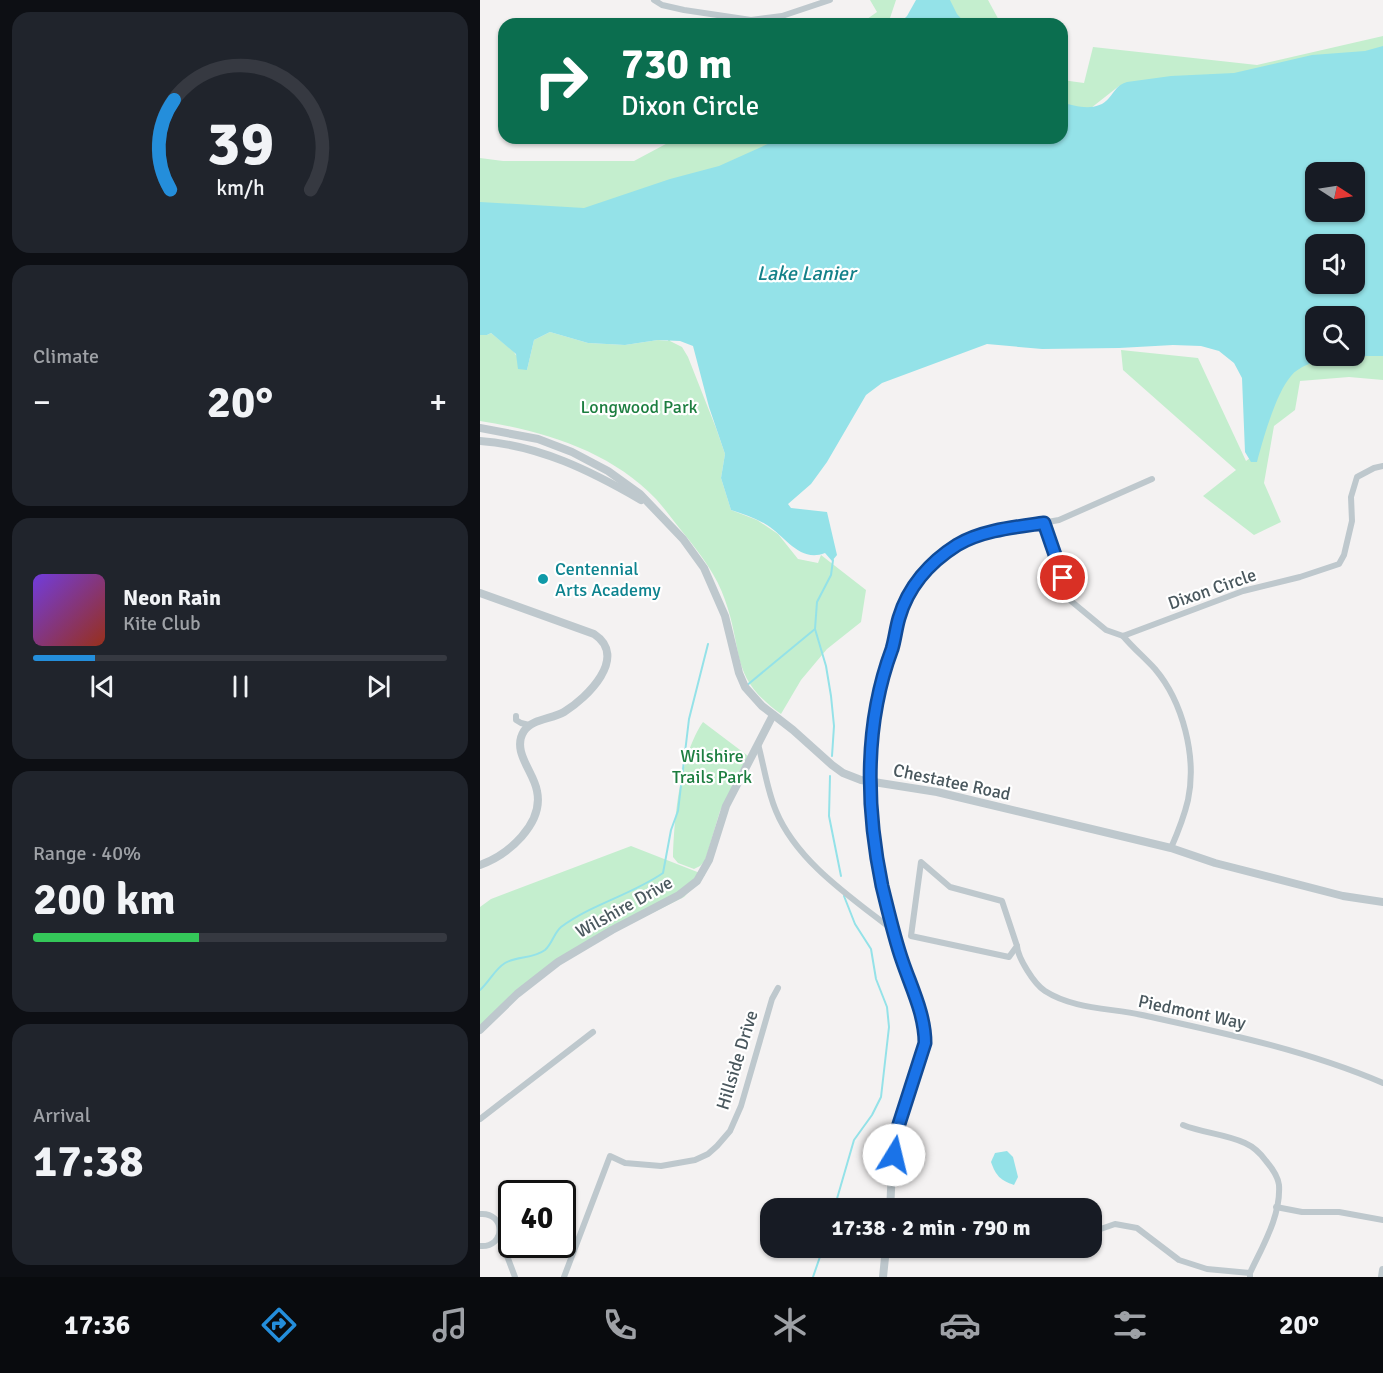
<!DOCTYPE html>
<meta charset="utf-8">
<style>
body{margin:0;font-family:Signika,sans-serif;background:#20242c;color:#f1f3f6;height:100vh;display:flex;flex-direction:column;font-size:22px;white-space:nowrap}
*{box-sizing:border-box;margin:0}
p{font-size:20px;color:#9ea1a6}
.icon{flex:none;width:33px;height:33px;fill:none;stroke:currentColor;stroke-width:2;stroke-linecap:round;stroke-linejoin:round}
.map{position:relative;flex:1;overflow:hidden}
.side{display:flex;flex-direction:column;gap:12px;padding:12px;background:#0d0f14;width:480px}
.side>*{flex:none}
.banner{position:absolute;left:18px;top:18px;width:570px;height:126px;border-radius:18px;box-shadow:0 2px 4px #0004;background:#0b6e4f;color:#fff;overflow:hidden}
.needle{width:39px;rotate:102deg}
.controls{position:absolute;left:825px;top:162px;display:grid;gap:12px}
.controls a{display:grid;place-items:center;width:60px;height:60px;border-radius:12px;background:#171b24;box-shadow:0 2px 4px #0004;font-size:30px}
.speed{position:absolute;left:18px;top:1180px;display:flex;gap:12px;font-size:30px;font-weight:700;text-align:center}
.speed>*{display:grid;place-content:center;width:78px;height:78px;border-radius:50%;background:#171b24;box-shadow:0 2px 4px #0004;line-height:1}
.speed .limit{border:3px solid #111;border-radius:9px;background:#fff;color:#111}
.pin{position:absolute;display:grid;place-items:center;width:51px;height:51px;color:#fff;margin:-26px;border:3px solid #fff;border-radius:50%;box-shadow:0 2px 6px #0007}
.me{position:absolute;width:66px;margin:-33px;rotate:9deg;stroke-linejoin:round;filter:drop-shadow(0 0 4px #0008)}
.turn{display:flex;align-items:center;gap:21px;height:126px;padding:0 24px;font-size:27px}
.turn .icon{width:78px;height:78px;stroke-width:2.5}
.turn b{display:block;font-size:42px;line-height:51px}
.big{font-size:45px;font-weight:800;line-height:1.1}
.side .card{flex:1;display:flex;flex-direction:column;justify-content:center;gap:9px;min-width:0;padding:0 21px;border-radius:18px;background:#20242c}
.side .dial{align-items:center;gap:0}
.dial svg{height:156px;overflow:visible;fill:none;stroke:#363941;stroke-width:7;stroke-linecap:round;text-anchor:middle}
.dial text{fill:#f1f3f6;stroke:none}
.song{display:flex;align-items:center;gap:18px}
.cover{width:72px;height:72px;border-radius:9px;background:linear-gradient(135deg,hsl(260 70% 55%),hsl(10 70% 35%))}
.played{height:6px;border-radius:3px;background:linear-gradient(90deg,#248edb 15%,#363941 15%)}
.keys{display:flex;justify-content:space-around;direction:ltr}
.heat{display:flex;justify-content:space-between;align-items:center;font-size:33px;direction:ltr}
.charge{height:9px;border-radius:4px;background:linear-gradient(90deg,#34c759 40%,#363941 0)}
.trip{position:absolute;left:280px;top:1198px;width:342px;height:60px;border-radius:18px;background:#171b24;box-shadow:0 2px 4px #0004;font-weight:800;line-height:60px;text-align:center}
.dock{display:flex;height:96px;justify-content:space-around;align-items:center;background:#090b0e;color:#9ea1a6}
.dock .icon{width:42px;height:42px}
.dock .current{color:#248edb}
.dock b{font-size:27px;color:#f1f3f6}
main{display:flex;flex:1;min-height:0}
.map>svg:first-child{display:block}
</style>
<main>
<section class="side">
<div class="card dial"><svg viewBox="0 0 100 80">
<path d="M14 69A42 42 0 1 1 86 69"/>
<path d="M14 69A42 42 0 0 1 16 23" stroke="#248edb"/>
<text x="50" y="56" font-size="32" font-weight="700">39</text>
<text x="50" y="72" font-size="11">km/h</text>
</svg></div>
<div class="card"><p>Climate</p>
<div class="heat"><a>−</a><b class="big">20°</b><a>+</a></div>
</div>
<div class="card">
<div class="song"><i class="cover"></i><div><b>Neon Rain</b><p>Kite Club</p></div></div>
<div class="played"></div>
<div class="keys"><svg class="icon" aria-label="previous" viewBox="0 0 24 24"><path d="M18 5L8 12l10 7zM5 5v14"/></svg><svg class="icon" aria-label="pause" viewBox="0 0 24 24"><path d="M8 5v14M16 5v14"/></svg><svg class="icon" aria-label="next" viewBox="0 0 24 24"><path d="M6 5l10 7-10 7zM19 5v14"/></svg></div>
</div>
<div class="card"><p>Range · 40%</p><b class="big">200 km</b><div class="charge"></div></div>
<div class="card"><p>Arrival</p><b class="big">17:38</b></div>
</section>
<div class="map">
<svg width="903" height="1277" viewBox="0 0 903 1277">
<rect width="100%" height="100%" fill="#f4f2f2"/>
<g fill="#c4eece">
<path d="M390,0H416L408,24H380L397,12Z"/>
<path d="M463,0H508L521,24H473Z"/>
<path d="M903,36V62L639,86L611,108H582V80L604,83L613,47L777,65Z"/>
<path d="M197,138H309L154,204L69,216L0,210V158L23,161H154Z"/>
<path d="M191,321H193L190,341L202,347L208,357L236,428L245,454L241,478L251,510L277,520L298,534L318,559L338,563L341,555L386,590L381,622L347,649L321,680L301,714C249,677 264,653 245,600C237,576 221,555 205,535C195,523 186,510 176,499C130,451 64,431 0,421V335H7L11,333L33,351L47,370L54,340L70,332L108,343L145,345L178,340L188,341Z"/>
<path d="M641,350L718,358L766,461L778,452L801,380L822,365L867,357L903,355V380L869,377L820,381L815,410L794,426L784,483L801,522L774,535L723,496L756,470L643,370Z"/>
<path d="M223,722L268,756L240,811L225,861L220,866L214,869L198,863L193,857C194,818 200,755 223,722Z"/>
<path d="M151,846L225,875L204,897L104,947L27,1003L0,1028V907L11,899Z"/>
</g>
<g fill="#94e2e8" fill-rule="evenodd">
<path d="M436,0H470L477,14L486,24H419L427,16Z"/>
<path d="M903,46V356C878,356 828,355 811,376C796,393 783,439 777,462H771L765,452L762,378L754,363L739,351L721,346L693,345L639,348L562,349L507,344L402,383L386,395L347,462L331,484L308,504L311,508L347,512L357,555L352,561L345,553C320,563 306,537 287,525C276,518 263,514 251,510L241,478L245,454L229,407L213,346L200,341L178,340L145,345L108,343L70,332L54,340L47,370L38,369L36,354L11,333L7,335H0V202L104,208L190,179L239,166L301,138H582V102C596,107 618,112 629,98C635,91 637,85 647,82L691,76L754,73L832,55L885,51ZM836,172H874V212H836ZM836,244H874V284H836ZM836,316H874V356H836Z"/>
<path d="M527,1151L533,1157L538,1177L534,1185C520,1180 516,1176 511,1162L515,1153Z"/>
</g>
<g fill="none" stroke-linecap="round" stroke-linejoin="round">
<g stroke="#94e2e8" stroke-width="2">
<path d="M266,686L335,629"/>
<path d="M352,756L354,726L351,696L346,666L335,629L337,602L351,575L353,560"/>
<path d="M350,776L349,816L361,876"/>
<path d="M0,990C9,982 15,969 25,963C37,956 53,959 65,950C72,944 74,933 81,927C112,904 151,895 183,873L191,830L198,811L209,719L228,644"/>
<path d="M354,1209L374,1140L392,1115L401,1097L409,1027L407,1007L396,979L391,949L375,924L364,896"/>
<path d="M333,1277L343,1248"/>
</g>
<g stroke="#bec8cd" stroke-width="6">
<path d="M174,0L182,5L204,10L271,20L302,16L350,0"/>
<path d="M564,523L591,601L626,630L643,636L763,591L820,577L859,564L864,555L872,521L871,497L877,477L894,468L903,466"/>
<path d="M643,636C653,648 665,658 675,669C703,702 717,757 708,800C704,817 698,832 691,848"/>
<path d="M36,716V720L41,723L49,725"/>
<path d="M278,744C284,766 287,790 296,811C317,862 372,898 414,931"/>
<path d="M390,781V743L404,672L425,602L440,576L465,554L486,541L517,531L579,520L672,479"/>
<path d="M441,862L470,887L522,901L537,946L529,957L431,936Z"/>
<path d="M537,946C538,958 554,984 565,991C593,1009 630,1008 662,1015C744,1033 826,1050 903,1083"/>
<path d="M0,1119L113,1032"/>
<path d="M703,1125C723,1133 745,1134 765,1143C774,1147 781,1154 786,1161C792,1168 798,1177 799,1185C801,1216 782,1247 770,1273V1277"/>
<path d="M796,1207L822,1212H859L903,1220"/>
<path d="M0,1214C26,1212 26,1248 0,1246"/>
<path d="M612,1232L635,1224L657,1228L699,1260L727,1269L770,1273"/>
<path d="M18,1237L21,1240L35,1277"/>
<path d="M84,1277L130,1156L145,1163L181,1166L215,1160L228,1154L237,1146L250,1131L261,1106L292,999L298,988"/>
</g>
<g stroke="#bec8cd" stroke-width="8">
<path d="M0,428L58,439L92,452L128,471L160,494L203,539L224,568L245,616L259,673L265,687L282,706L313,730L352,765L363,773L381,780L457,792L691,848L735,863L863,896L903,902"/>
<path d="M0,441C59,445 111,471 161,500"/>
<path d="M0,593L114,634C149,657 107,698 84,712C72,719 52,719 44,731C31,751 54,772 57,791C64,824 28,855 0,865"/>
<path d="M390,781C395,841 404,899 420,957C427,981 442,1006 445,1031C448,1059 427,1095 419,1123C411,1150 412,1181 410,1209"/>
<path d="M0,1030L37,994L78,962L132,930L199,895L217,881L229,860L246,806L293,715"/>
<path d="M403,1277L406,1248"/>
<path d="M902,1277L903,1270"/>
</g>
</g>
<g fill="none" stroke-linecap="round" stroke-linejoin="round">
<g stroke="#114b97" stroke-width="15">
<path id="route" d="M414,1155L419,1124L445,1043C445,1014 431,987 422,960C414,937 408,910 402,886C386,808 384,724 412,649C415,639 416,628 419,618C428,587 450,562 477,545C502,530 536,527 564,523L583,578"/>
</g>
<use href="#route" stroke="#1a73e8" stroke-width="10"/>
</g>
<circle fill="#0f9aa8" stroke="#fff" stroke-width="2" cx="63" cy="579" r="6"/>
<g text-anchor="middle" stroke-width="4.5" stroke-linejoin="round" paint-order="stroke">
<g font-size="18" fill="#1d7e40" stroke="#fff">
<text x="159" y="413">Longwood Park</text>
<text x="232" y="762">Wilshire<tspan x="232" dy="21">Trails Park</tspan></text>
</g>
<g font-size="18" fill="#0d838f" stroke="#fff" text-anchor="start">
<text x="75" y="575">Centennial<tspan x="75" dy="21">Arts Academy</tspan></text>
</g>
<g font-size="18" fill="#4a585e" stroke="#fff">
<text transform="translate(732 589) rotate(-19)" y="6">Dixon Circle</text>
<text transform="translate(472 782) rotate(12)" y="6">Chestatee Road</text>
<text transform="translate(144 907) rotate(-29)" y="6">Wilshire Drive</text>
<text transform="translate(712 1012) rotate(12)" y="6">Piedmont Way</text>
<text transform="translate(257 1060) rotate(-73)" y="6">Hillside Drive</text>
</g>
<g font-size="20" font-style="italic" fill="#148189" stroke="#fff">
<text x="326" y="280">Lake Lanier</text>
</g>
</g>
</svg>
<div class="controls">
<a><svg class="needle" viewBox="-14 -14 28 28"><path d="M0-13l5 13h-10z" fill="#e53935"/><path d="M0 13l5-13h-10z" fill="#9ea1a6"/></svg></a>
<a><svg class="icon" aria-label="sound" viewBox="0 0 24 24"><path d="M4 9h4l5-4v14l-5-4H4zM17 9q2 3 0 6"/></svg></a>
<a><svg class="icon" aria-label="search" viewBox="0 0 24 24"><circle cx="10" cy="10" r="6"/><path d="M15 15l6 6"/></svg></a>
</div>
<div class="speed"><div class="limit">40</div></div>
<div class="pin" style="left:583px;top:578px;background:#d93025"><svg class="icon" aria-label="arrive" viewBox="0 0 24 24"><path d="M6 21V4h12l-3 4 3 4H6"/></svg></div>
<svg class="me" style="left:414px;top:1155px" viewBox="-20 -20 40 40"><circle r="19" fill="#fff"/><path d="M0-13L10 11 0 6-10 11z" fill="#1a73e8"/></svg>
<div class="trip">17:38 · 2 min · 790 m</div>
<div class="banner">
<div class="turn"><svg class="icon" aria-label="right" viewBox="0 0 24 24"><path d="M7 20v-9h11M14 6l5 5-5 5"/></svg><div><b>730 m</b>Dixon Circle</div></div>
</div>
</div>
</main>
<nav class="dock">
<b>17:36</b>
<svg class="icon current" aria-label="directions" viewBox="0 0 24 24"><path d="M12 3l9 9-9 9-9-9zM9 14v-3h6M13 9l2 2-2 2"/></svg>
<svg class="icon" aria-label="music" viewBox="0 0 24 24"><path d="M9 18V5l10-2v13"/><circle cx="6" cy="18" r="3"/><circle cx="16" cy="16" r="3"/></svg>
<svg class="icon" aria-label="phone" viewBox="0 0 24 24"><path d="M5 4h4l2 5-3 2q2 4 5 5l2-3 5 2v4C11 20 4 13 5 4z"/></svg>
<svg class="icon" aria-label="climate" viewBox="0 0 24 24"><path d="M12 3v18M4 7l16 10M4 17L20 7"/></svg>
<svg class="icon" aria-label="car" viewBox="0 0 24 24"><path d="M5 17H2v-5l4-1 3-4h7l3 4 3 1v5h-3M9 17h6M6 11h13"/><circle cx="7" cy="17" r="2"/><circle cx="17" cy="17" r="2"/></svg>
<svg class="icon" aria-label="filters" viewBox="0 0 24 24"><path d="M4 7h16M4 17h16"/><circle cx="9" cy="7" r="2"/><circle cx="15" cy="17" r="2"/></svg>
<b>20°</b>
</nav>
